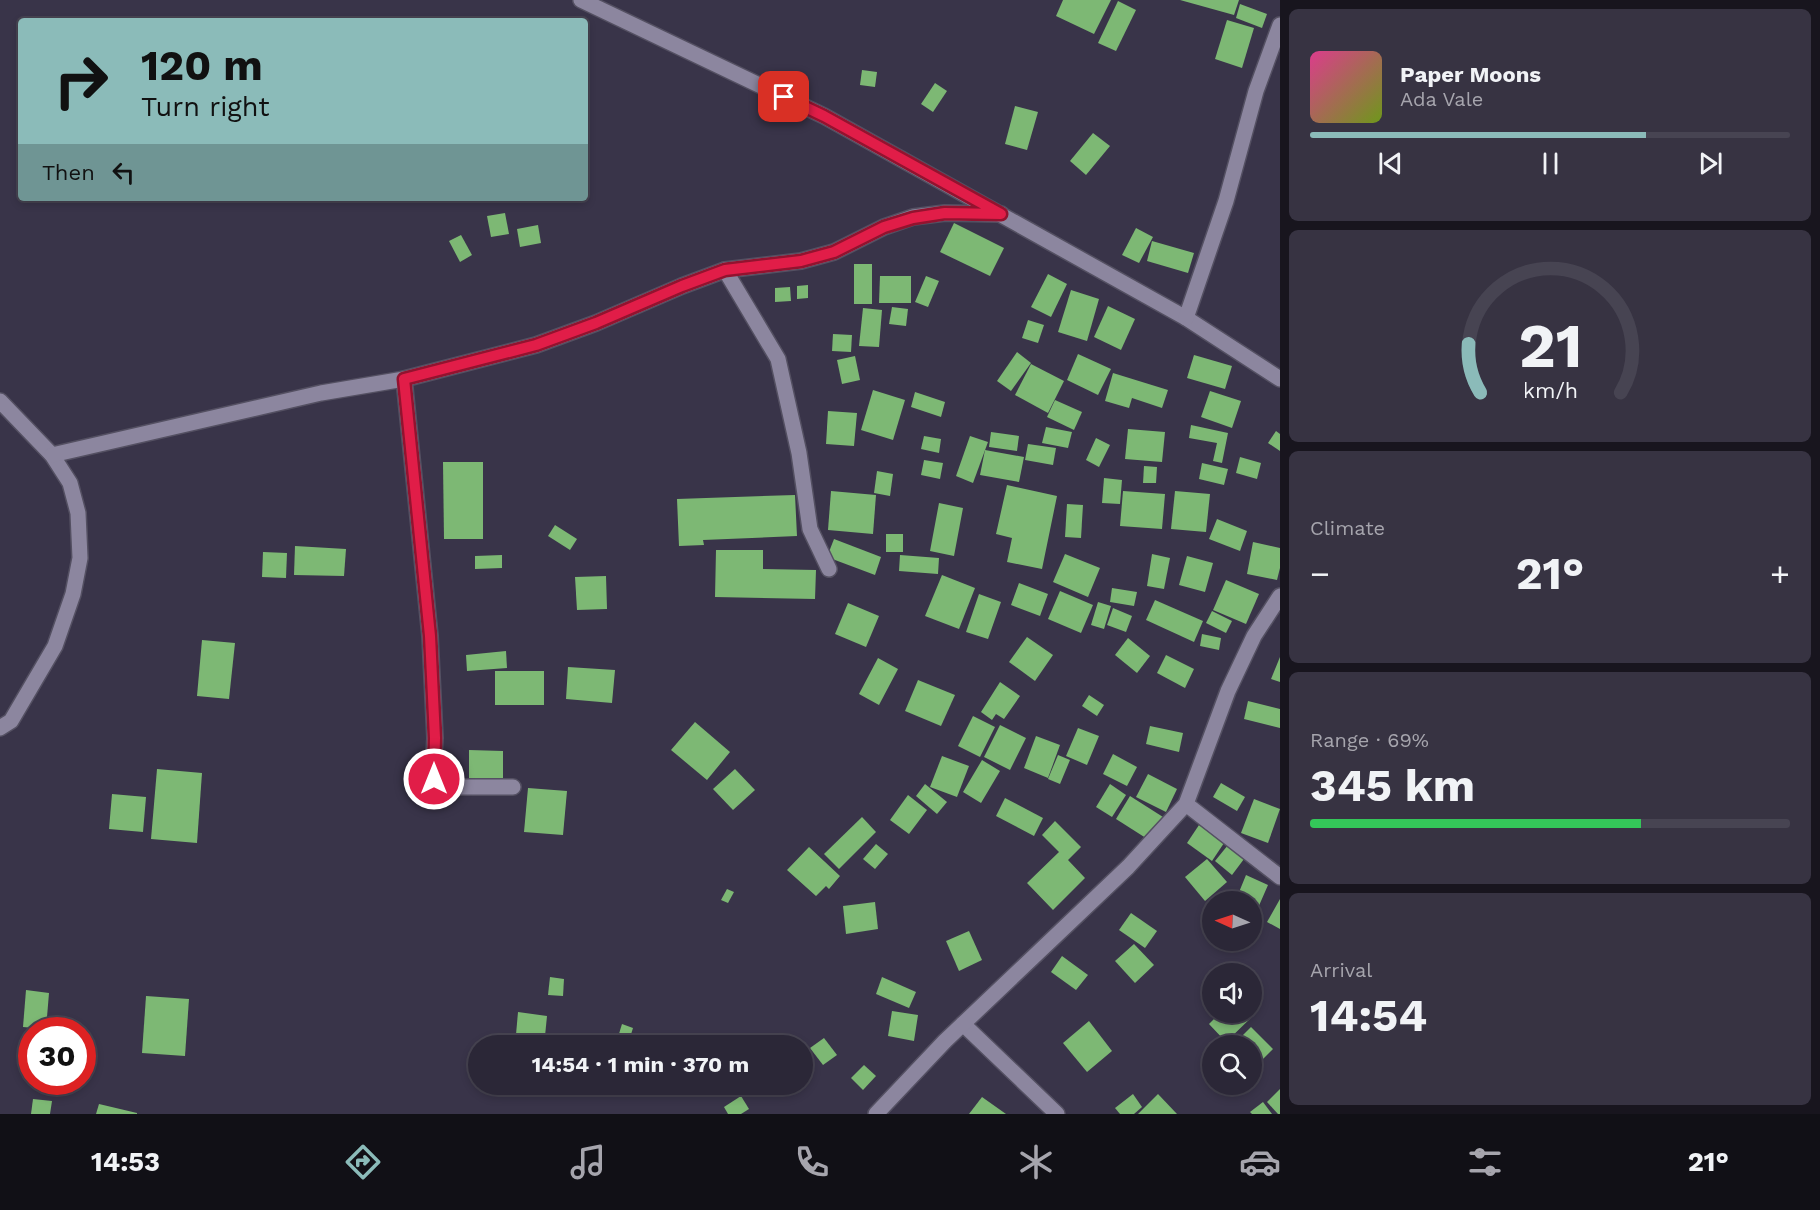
<!DOCTYPE html>
<meta charset="utf-8">
<style>
body{margin:0;font-family:"Work Sans",sans-serif;background:#373342;color:#f1f3f6;height:100vh;display:flex;flex-direction:column;font-size:22px;white-space:nowrap}
*{box-sizing:border-box;margin:0}
p{font-size:20px;color:#a6a5ad}
.icon{flex:none;width:33px;height:33px;fill:none;stroke:currentColor;stroke-width:2;stroke-linecap:round;stroke-linejoin:round}
.map{position:relative;flex:1;overflow:hidden}
.details{display:flex;flex-direction:column;gap:9px;padding:9px;background:#18151e;width:540px}
.details>*{flex:none}
.hud{position:absolute;left:18px;top:18px;width:570px;height:183px;border-radius:6px;box-shadow:0 3px 9px #0003,0 0 0 2px #474452;background:#8bbbb9;color:#111;overflow:hidden}
.needle{width:39px;rotate:273deg}
.buttons{position:absolute;left:1202px;top:891px;display:grid;gap:12px}
.buttons a{display:grid;place-items:center;width:60px;height:60px;border-radius:50%;background:#2b2737;box-shadow:0 3px 9px #0003,0 0 0 2px #474452;font-size:30px}
.speed{position:absolute;left:18px;top:1017px;display:flex;gap:12px;font-size:30px;font-weight:700;text-align:center}
.speed>*{display:grid;place-content:center;width:78px;height:78px;border-radius:50%;background:#2b2737;box-shadow:0 3px 9px #0003,0 0 0 2px #474452;line-height:1}
.speed .limit{border:9px solid #d22;background:#fff;color:#111}
.pin{position:absolute;display:grid;place-items:center;width:51px;height:51px;color:#fff;margin:-26px;border-radius:12px;box-shadow:0 3px 9px #0006}
.me{position:absolute;width:66px;margin:-33px;rotate:0deg;stroke-linejoin:round;filter:drop-shadow(0 0 4px #0008)}
.turn{display:flex;align-items:center;gap:21px;height:126px;padding:0 24px;font-size:27px}
.turn .icon{width:78px;height:78px;stroke-width:2.5}
.turn b{display:block;font-size:42px;line-height:51px}
.then{display:flex;align-items:center;height:57px;padding:0 24px;background:#0003;gap:12px;font-size:22px}
.big{font-size:45px;font-weight:700;line-height:1.1}
.details .card{flex:1;display:flex;flex-direction:column;justify-content:center;gap:9px;min-width:0;padding:0 21px;border-radius:9px;background:#373342}
.details .dial{align-items:center;gap:0}
.dial svg{height:156px;overflow:visible;fill:none;stroke:#474452;stroke-width:7;stroke-linecap:round;text-anchor:middle}
.dial text{fill:#f1f3f6;stroke:none}
.song{display:flex;align-items:center;gap:18px}
.cover{width:72px;height:72px;border-radius:9px;background:linear-gradient(135deg,hsl(330 70% 55%),hsl(80 70% 35%))}
.played{height:6px;border-radius:3px;background:linear-gradient(90deg,#8bbbb9 70%,#474452 70%)}
.keys{display:flex;justify-content:space-around;direction:ltr}
.heat{display:flex;justify-content:space-between;align-items:center;font-size:33px;direction:ltr}
.charge{height:9px;border-radius:4px;background:linear-gradient(90deg,#34c759 69%,#474452 0)}
.trip{position:absolute;left:468px;top:1035px;width:345px;height:60px;border-radius:30px;background:#2b2737;box-shadow:0 3px 9px #0003,0 0 0 2px #474452;font-weight:700;line-height:60px;text-align:center}
.menu{display:flex;height:96px;justify-content:space-around;align-items:center;background:#111016;color:#a6a5ad}
.menu .icon{width:42px;height:42px}
.menu .on{color:#8bbbb9}
.menu b{font-size:27px;color:#f1f3f6}
main{display:flex;flex:1;min-height:0}
.map>svg:first-child{display:block}
</style>
<main>
<div class="map">
<svg width="1280" height="1114" viewBox="0 0 1280 1114">
<rect width="100%" height="100%" fill="#393449"/>
<g fill="#7db874">
<path d="M1063,0H1111L1094,34L1056,16Z"/>
<path d="M1180,0H1239L1234,15Z"/>
<path d="M1118,1L1136,10L1116,51L1098,43Z"/>
<path d="M1240,4L1267,14L1262,28L1236,18Z"/>
<path d="M1227,20L1254,28L1242,68L1215,59Z"/>
<path d="M862,70L877,72L875,87L860,85Z"/>
<path d="M935,83L947,91L933,112L921,104Z"/>
<path d="M1015,106L1038,112L1027,150L1005,144Z"/>
<path d="M1093,133L1110,146L1086,175L1070,161Z"/>
<path d="M505,213L509,234L491,237L487,216Z"/>
<path d="M954,223L1004,248L990,276L940,252Z"/>
<path d="M538,225L541,243L520,247L517,229Z"/>
<path d="M1136,228L1153,237L1139,263L1122,255Z"/>
<path d="M461,235L472,255L460,262L449,241Z"/>
<path d="M1152,241L1194,253L1188,273L1147,261Z"/>
<rect x="854" y="264" width="18" height="40"/>
<path d="M1048,274L1067,284L1051,317L1031,307Z"/>
<path d="M880,276H911V303H879Z"/>
<path d="M926,276L939,281L928,307L915,302Z"/>
<path d="M808,285V298L797,299V286Z"/>
<path d="M790,287L791,301L775,302V288Z"/>
<path d="M1071,290L1099,299L1087,341L1058,332Z"/>
<path d="M1108,306L1135,319L1121,350L1094,337Z"/>
<path d="M892,307L908,309L906,326L889,324Z"/>
<path d="M863,308L882,310L879,347L859,346Z"/>
<path d="M1028,320L1044,325L1038,343L1022,338Z"/>
<path d="M833,334L852,335L851,352L832,351Z"/>
<path d="M1017,352L1031,363L1011,391L997,381Z"/>
<path d="M1078,354L1111,369L1098,395L1067,380Z"/>
<path d="M1194,355L1232,366L1225,389L1187,378Z"/>
<path d="M855,356L860,380L842,384L837,360Z"/>
<path d="M1031,364L1064,381L1048,413L1015,395Z"/>
<path d="M1113,373L1168,390L1162,408L1132,398L1129,408L1105,401Z"/>
<path d="M873,390L905,400L893,440L861,430Z"/>
<path d="M1210,391L1241,401L1232,428L1201,417Z"/>
<path d="M915,392L945,402L941,417L911,407Z"/>
<path d="M1055,400L1082,412L1074,430L1047,417Z"/>
<path d="M828,411L857,413L854,446L826,444Z"/>
<path d="M1191,425L1228,433L1222,463L1213,461L1217,443L1189,438Z"/>
<path d="M1046,427L1072,432L1068,448L1042,443Z"/>
<path d="M1128,429L1165,432L1162,462L1125,459Z"/>
<path d="M1276,431L1280,434V451L1268,443Z"/>
<path d="M991,432L1019,436L1017,451L989,447Z"/>
<path d="M924,436L941,439L939,453L921,449Z"/>
<path d="M970,436L988,442L973,483L956,476Z"/>
<path d="M1096,438L1110,445L1099,467L1086,460Z"/>
<path d="M1028,444L1056,448L1053,465L1025,460Z"/>
<path d="M985,450L1024,457L1019,482L980,475Z"/>
<path d="M1240,457L1261,463L1257,479L1236,473Z"/>
<path d="M924,460L943,463L940,479L921,475Z"/>
<path d="M443,462H483V539H444Z"/>
<path d="M1202,463L1228,469L1224,485L1199,479Z"/>
<path d="M1144,466L1157,467L1156,483H1143Z"/>
<path d="M877,471L893,474L890,496L874,493Z"/>
<path d="M1104,478L1122,480L1120,504L1102,503Z"/>
<path d="M1007,485L1057,496L1042,569L1007,562L1012,538L996,534Z"/>
<path d="M831,491L876,495L873,534L828,530Z"/>
<path d="M1123,491L1165,494L1162,529L1120,526Z"/>
<path d="M1175,491L1210,494L1206,532L1171,529Z"/>
<path d="M795,495L797,536L703,540L704,545L679,546L677,499Z"/>
<path d="M939,503L963,508L954,556L930,551Z"/>
<path d="M1067,504L1083,505L1081,538L1065,537Z"/>
<path d="M1217,519L1247,531L1240,551L1209,539Z"/>
<path d="M555,525L577,539L570,550L548,536Z"/>
<rect x="886" y="534" width="17" height="18"/>
<path d="M834,539L881,557L875,575L827,557Z"/>
<path d="M1253,542L1280,548V568L1277,580L1247,574Z"/>
<path d="M295,546L346,549L344,576L294,575Z"/>
<path d="M716,550H763V569L816,570L815,599L715,597Z"/>
<path d="M263,552L287,553L286,578L262,577Z"/>
<path d="M1065,554L1100,568L1088,597L1053,582Z"/>
<path d="M1152,554L1170,558L1164,589L1147,586Z"/>
<path d="M502,555V568L475,569V556Z"/>
<path d="M900,555L939,558L938,574L899,571Z"/>
<path d="M1187,556L1213,563L1205,592L1179,585Z"/>
<path d="M942,575L975,588L959,629L925,616Z"/>
<path d="M606,576L607,609L577,610L575,577Z"/>
<path d="M1226,580L1259,594L1246,624L1213,610Z"/>
<path d="M1019,583L1048,594L1040,616L1011,605Z"/>
<path d="M1112,588L1137,592L1134,606L1110,602Z"/>
<path d="M1060,591L1093,605L1081,633L1048,619Z"/>
<path d="M979,594L1001,602L988,639L966,632Z"/>
<path d="M1155,600L1203,621L1194,642L1146,620Z"/>
<path d="M1098,602L1111,606L1104,629L1091,625Z"/>
<path d="M848,603L879,616L866,647L835,634Z"/>
<path d="M1113,608L1132,616L1126,632L1107,625Z"/>
<path d="M1212,611L1232,621L1226,633L1206,623Z"/>
<path d="M1202,634L1221,638L1219,650L1200,646Z"/>
<path d="M1027,637L1053,655L1035,681L1009,662Z"/>
<path d="M1128,638L1150,656L1137,673L1115,655Z"/>
<path d="M202,640L235,643L229,699L197,696Z"/>
<path d="M506,651L507,668L467,671L466,655Z"/>
<path d="M1166,655L1194,669L1185,688L1157,673Z"/>
<path d="M1280,657V682L1271,679Z"/>
<path d="M878,658L898,669L879,705L859,694Z"/>
<path d="M568,667L615,670L612,703L566,699Z"/>
<rect x="495" y="671" width="49" height="34"/>
<path d="M918,680L955,695L941,726L905,711Z"/>
<path d="M1000,682L1020,696L1004,719L996,714L992,720L981,712Z"/>
<path d="M1089,695L1104,705L1097,716L1082,706Z"/>
<path d="M1248,701L1280,709V728L1244,719Z"/>
<path d="M973,716L995,727L980,757L958,746Z"/>
<path d="M695,722L730,752L707,780L671,750Z"/>
<path d="M1000,725L1026,738L1010,770L984,757Z"/>
<path d="M1150,726L1183,733L1179,752L1146,744Z"/>
<path d="M1078,728L1099,736L1087,765L1066,756Z"/>
<path d="M1036,736L1060,745L1048,778L1024,768Z"/>
<path d="M469,750L503,751V783L469,782Z"/>
<path d="M1113,754L1137,767L1127,786L1103,774Z"/>
<path d="M1058,755L1070,760L1060,784L1048,779Z"/>
<path d="M942,756L969,766L957,797L930,787Z"/>
<path d="M982,760L1000,771L981,803L963,792Z"/>
<path d="M157,769L202,773L197,843L151,839Z"/>
<path d="M735,769L755,790L733,810L713,789Z"/>
<path d="M1148,774L1177,789L1166,812L1136,797Z"/>
<path d="M1221,783L1245,797L1237,811L1213,797Z"/>
<path d="M925,784L947,802L937,814L916,796Z"/>
<path d="M1110,784L1126,795L1112,817L1096,807Z"/>
<path d="M528,788L567,791L563,835L524,832Z"/>
<path d="M112,794L146,797L143,832L109,829Z"/>
<path d="M908,795L927,810L909,834L890,820Z"/>
<path d="M1130,796L1163,817L1149,840L1116,819Z"/>
<path d="M1005,798L1043,818L1034,836L996,816Z"/>
<path d="M1254,799L1280,809L1268,843L1241,833Z"/>
<path d="M862,817L876,832L839,869L824,854Z"/>
<path d="M1055,821L1081,847L1068,860L1085,878L1053,910L1027,883L1059,852L1042,835Z"/>
<path d="M1199,825L1224,843L1212,861L1187,843Z"/>
<path d="M876,844L888,854L875,869L863,859Z"/>
<path d="M1228,845L1244,859L1232,875L1215,861Z"/>
<path d="M809,847L840,876L829,889L826,886L816,896L787,870Z"/>
<path d="M1207,859L1227,882L1205,901L1185,877Z"/>
<path d="M1246,875L1268,885L1251,924V902H1235Z"/>
<path d="M727,889L734,892L728,903L721,900Z"/>
<path d="M1280,899V929L1267,922Z"/>
<path d="M875,902L878,929L846,934L843,906Z"/>
<path d="M1131,913L1157,931L1145,948L1119,930Z"/>
<path d="M969,931L982,960L959,971L946,941Z"/>
<path d="M1134,944L1154,965L1135,983L1115,961Z"/>
<path d="M1062,956L1088,975L1076,990L1051,972Z"/>
<path d="M550,977L564,979L563,996L548,995Z"/>
<path d="M882,977L916,992L909,1008L876,994Z"/>
<path d="M26,990L49,993L46,1029L23,1027Z"/>
<path d="M146,996L189,999L185,1056L142,1053Z"/>
<path d="M892,1011L918,1015L914,1041L888,1036Z"/>
<path d="M1251,1011L1255,1014L1226,1042L1209,1024L1221,1012H1251Z"/>
<path d="M518,1012L547,1016L544,1046H515Z"/>
<path d="M1089,1021L1112,1051L1087,1072L1063,1043Z"/>
<path d="M622,1024L633,1028L629,1041L618,1037Z"/>
<path d="M1251,1027L1273,1049L1251,1071V1046H1232Z"/>
<path d="M824,1038L837,1055L823,1065L810,1048Z"/>
<path d="M864,1065L876,1076L863,1090L851,1078Z"/>
<path d="M1280,1089V1114H1278L1267,1102Z"/>
<path d="M1133,1094L1142,1107L1134,1114H1120L1115,1108Z"/>
<path d="M1158,1094L1177,1114H1138Z"/>
<path d="M741,1096L749,1109L741,1114H728L724,1107Z"/>
<path d="M982,1097L1006,1114H969Z"/>
<path d="M33,1099L52,1101L50,1114H31Z"/>
<path d="M1263,1102L1272,1114H1252L1250,1112Z"/>
<path d="M99,1104L137,1113V1114H96Z"/>
</g>
<g fill="none" stroke-linecap="round" stroke-linejoin="round">
<g stroke="#545062" stroke-width="18">
<g id="minor">
<path d="M581,0L824,116L1186,318L1280,379"/>
<path d="M725,270L778,359L799,453L810,529L829,569"/>
<path d="M1186,318L1226,201L1256,91L1280,25"/>
<path d="M404,379L430,636L435,738L433,771L435,783L439,786L445,787H513"/>
<path d="M0,401L52,455L70,483L78,513L80,558L73,594L55,646L11,721L0,728"/>
<path d="M52,455L321,393L404,379L536,345L596,323L682,286L725,270L801,261L834,252L884,227L913,217L945,213L1001,214"/>
<path d="M1186,804L1280,877"/>
<path d="M963,1024L1057,1114"/>
<path d="M876,1114L945,1041L1128,867L1186,804L1228,691L1254,636L1280,596"/>
</g>
</g>
<use href="#minor" stroke="#8c869f" stroke-width="15"/>
</g>
<g fill="none" stroke-linecap="round" stroke-linejoin="round">
<g stroke="#92132f" stroke-width="15">
<path id="route" d="M434,779L435,738L430,636L404,379L536,345L596,323L682,286L725,270L801,261L834,252L884,227L913,218L945,213L1001,214L824,116L784,97"/>
</g>
<use href="#route" stroke="#e11d48" stroke-width="10"/>
</g>
</svg>
<div class="buttons">
<a><svg class="needle" viewBox="-14 -14 28 28"><path d="M0-13l5 13h-10z" fill="#e53935"/><path d="M0 13l5-13h-10z" fill="#a6a5ad"/></svg></a>
<a><svg class="icon" aria-label="sound" viewBox="0 0 24 24"><path d="M4 9h4l5-4v14l-5-4H4zM17 9q2 3 0 6"/></svg></a>
<a><svg class="icon" aria-label="search" viewBox="0 0 24 24"><circle cx="10" cy="10" r="6"/><path d="M15 15l6 6"/></svg></a>
</div>
<div class="speed"><div class="limit">30</div></div>
<div class="pin" style="left:784px;top:97px;background:#d93025"><svg class="icon" aria-label="arrive" viewBox="0 0 24 24"><path d="M6 21V4h12l-3 4 3 4H6"/></svg></div>
<svg class="me" style="left:434px;top:779px" viewBox="-20 -20 40 40"><circle r="17" fill="#e11d48" stroke="#fff" stroke-width="3"/><path d="M0-11L8 9 0 5-8 9z" fill="#fff"/></svg>
<div class="trip">14:54 · 1 min · 370 m</div>
<div class="hud">
<div class="turn"><svg class="icon" aria-label="right" viewBox="0 0 24 24"><path d="M7 20v-9h11M14 6l5 5-5 5"/></svg><div><b>120 m</b>Turn right</div></div>
<div class="then">Then<svg class="icon" aria-label="left" viewBox="0 0 24 24"><path d="M17 20v-9H6M10 6l-5 5 5 5"/></svg></div>
</div>
</div>
<section class="details">
<div class="card">
<div class="song"><i class="cover"></i><div><b>Paper Moons</b><p>Ada Vale</p></div></div>
<div class="played"></div>
<div class="keys"><svg class="icon" aria-label="previous" viewBox="0 0 24 24"><path d="M18 5L8 12l10 7zM5 5v14"/></svg><svg class="icon" aria-label="pause" viewBox="0 0 24 24"><path d="M8 5v14M16 5v14"/></svg><svg class="icon" aria-label="next" viewBox="0 0 24 24"><path d="M6 5l10 7-10 7zM19 5v14"/></svg></div>
</div>
<div class="card dial"><svg viewBox="0 0 100 80">
<path d="M14 69A42 42 0 1 1 86 69"/>
<path d="M14 69A42 42 0 0 1 8 44" stroke="#8bbbb9"/>
<text x="50" y="56" font-size="32" font-weight="700">21</text>
<text x="50" y="72" font-size="11">km/h</text>
</svg></div>
<div class="card"><p>Climate</p>
<div class="heat"><a>−</a><b class="big">21°</b><a>+</a></div>
</div>
<div class="card"><p>Range · 69%</p><b class="big">345 km</b><div class="charge"></div></div>
<div class="card"><p>Arrival</p><b class="big">14:54</b></div>
</section>
</main>
<nav class="menu">
<b>14:53</b>
<svg class="icon on" aria-label="directions" viewBox="0 0 24 24"><path d="M12 3l9 9-9 9-9-9zM9 14v-3h6M13 9l2 2-2 2"/></svg>
<svg class="icon" aria-label="music" viewBox="0 0 24 24"><path d="M9 18V5l10-2v13"/><circle cx="6" cy="18" r="3"/><circle cx="16" cy="16" r="3"/></svg>
<svg class="icon" aria-label="phone" viewBox="0 0 24 24"><path d="M5 4h4l2 5-3 2q2 4 5 5l2-3 5 2v4C11 20 4 13 5 4z"/></svg>
<svg class="icon" aria-label="climate" viewBox="0 0 24 24"><path d="M12 3v18M4 7l16 10M4 17L20 7"/></svg>
<svg class="icon" aria-label="car" viewBox="0 0 24 24"><path d="M5 17H2v-5l4-1 3-4h7l3 4 3 1v5h-3M9 17h6M6 11h13"/><circle cx="7" cy="17" r="2"/><circle cx="17" cy="17" r="2"/></svg>
<svg class="icon" aria-label="filters" viewBox="0 0 24 24"><path d="M4 7h16M4 17h16"/><circle cx="9" cy="7" r="2"/><circle cx="15" cy="17" r="2"/></svg>
<b>21°</b>
</nav>
